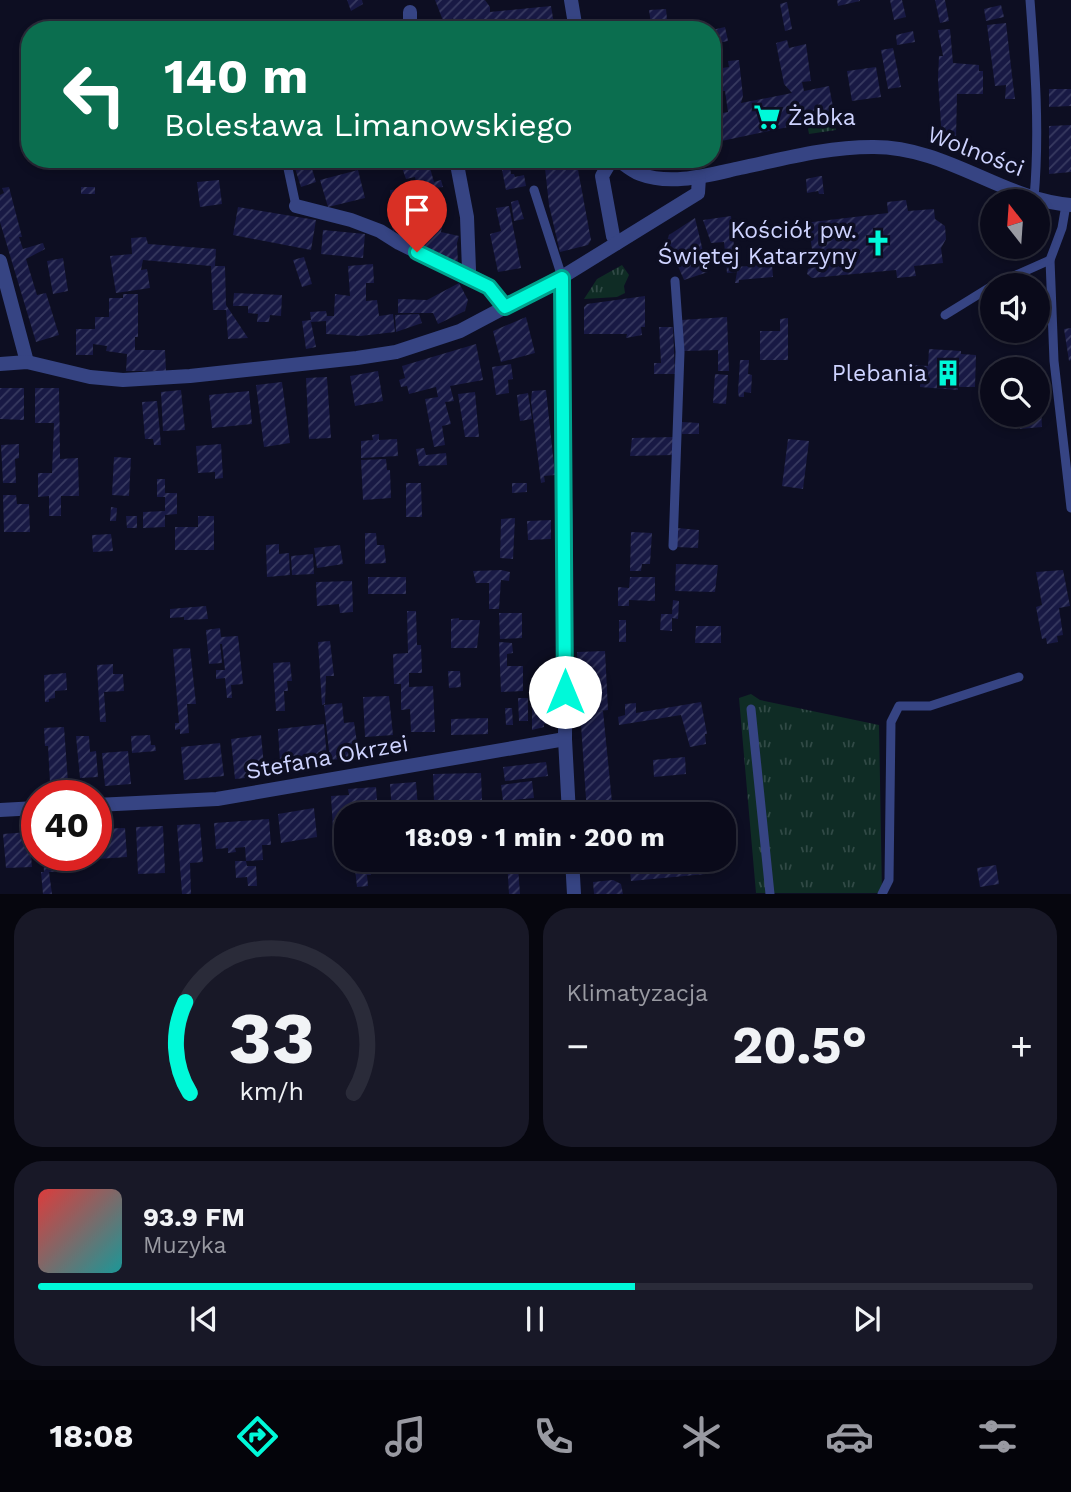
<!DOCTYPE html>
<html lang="pl">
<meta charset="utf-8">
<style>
body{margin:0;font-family:"Work Sans",sans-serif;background:#181827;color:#f1f3f6;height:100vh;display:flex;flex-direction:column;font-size:26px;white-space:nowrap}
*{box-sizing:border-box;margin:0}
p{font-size:23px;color:#999aa2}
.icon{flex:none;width:38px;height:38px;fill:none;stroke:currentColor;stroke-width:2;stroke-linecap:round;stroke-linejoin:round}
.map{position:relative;height:894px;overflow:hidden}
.drawer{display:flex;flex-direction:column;gap:14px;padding:14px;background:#06060e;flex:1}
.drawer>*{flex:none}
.top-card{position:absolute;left:21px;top:21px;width:700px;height:147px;border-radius:28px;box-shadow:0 4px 10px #0003,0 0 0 2px #2a2b39;background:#0b6e4f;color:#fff;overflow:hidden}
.needle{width:46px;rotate:343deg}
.controls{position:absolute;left:980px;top:189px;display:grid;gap:14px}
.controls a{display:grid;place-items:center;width:70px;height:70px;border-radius:50%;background:#0a0a1a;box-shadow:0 4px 10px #0003,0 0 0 2px #2a2b39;font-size:35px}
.speed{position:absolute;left:21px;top:780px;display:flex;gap:14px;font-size:35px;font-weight:700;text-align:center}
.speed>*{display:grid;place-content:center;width:91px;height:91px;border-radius:50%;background:#0a0a1a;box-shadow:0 4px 10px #0003,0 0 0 2px #2a2b39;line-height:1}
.speed .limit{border:10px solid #d22;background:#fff;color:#111}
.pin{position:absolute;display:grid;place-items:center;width:60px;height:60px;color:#fff;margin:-72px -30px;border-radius:50% 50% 50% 0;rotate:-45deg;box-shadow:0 0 7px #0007}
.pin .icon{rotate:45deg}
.me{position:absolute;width:77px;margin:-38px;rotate:0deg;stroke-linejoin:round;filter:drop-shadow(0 0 5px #0008)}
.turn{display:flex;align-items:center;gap:24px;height:147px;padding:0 28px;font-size:32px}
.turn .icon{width:91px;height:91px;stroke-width:2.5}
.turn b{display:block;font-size:49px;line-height:60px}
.big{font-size:52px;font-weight:700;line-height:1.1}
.drawer .card{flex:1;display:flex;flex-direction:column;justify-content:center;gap:10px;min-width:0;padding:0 24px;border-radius:28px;background:#181827}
.drawer .dial{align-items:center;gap:0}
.dial svg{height:182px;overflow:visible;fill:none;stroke:#2a2b39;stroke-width:7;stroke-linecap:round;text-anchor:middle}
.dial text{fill:#f1f3f6;stroke:none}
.song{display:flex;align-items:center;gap:21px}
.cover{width:84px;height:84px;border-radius:10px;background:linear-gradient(135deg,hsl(0 70% 55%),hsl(180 70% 35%))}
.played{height:7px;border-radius:4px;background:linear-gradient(90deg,#00f9d9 60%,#2a2b39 60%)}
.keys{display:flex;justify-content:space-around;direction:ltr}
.heat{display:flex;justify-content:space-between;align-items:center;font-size:38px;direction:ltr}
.drawer .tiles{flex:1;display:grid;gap:14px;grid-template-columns:1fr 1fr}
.card:last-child{grid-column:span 2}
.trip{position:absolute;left:334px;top:802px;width:402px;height:70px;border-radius:28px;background:#0a0a1a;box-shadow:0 4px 10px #0003,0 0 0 2px #2a2b39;font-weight:700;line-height:70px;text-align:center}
.tab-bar{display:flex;height:112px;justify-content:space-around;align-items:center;background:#04040a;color:#999aa2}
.tab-bar .icon{width:49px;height:49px}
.tab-bar .selected{color:#00f9d9}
.tab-bar b{font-size:32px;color:#f1f3f6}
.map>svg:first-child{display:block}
</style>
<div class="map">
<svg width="1071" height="894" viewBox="0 0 1071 894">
<defs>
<pattern id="grass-tufts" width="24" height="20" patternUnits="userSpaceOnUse" patternTransform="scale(1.75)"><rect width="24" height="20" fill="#0f2c25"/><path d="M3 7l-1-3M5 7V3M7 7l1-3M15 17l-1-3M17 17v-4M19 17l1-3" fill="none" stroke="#314a46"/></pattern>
<pattern id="building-hatch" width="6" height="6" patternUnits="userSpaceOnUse" patternTransform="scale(1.75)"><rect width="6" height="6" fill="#181944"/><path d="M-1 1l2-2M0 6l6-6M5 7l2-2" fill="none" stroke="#383a60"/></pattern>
</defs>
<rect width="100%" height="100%" fill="#0d0e22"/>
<g fill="url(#grass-tufts)">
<path d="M835,117L836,130L809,134L807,123Z"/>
<path d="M622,265L629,275L624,286L625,293L617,297L584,299L597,279Z"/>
<path d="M751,694L760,700L879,725L882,893H756L739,698Z"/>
</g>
<g fill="url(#building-hatch)">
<path d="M347,0H362L363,4L351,11Z"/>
<path d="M435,0H485L490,7V12L551,6L555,30H524L523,23L504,30H457L453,18L449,22L453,30H434L447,24L442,18Z"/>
<path d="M837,0H860V1L838,6Z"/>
<path d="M890,0H902L906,17L894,20Z"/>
<path d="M935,0H945L949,21L940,23Z"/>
<path d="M787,2L792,29L785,31L780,4Z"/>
<path d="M1001,5L1004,17L986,21L984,9Z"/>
<path d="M666,9L668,30H652L649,10Z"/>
<path d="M344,21L347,30H319V29Z"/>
<path d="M1006,23L1013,84L1015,99H1005L1006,85L995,86L987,25Z"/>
<path d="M725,27L728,41L712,44V30Z"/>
<path d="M950,29L953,63L979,65V71H983V94H957L956,140H942L938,79L939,56H943L938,30Z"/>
<path d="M913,31L915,42L897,45L896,35Z"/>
<path d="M787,40L789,48L806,44L811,81L802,82L804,91L829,86L835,117L712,143V115L728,112L725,91H718L715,69L729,67L728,61L739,60L743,96L741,103L792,93L784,84L776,43Z"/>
<path d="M893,48L901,87L888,89L881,50Z"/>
<path d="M876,67L881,97L852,101L847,71Z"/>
<path d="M1049,89H1071V106L1049,107Z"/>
<path d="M1071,125V172L1049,174V126Z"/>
<path d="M237,159H254L256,163L243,170Z"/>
<path d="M292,159H309L316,182L301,187Z"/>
<path d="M399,159H419L420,163L428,161L434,182L441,180L443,187L435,188L436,193L429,196L430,212L419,215V229L433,231L434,226L442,227L441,232L459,236L457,243L458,264L420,247L419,229L393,231L390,190L417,188L415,177L406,179Z"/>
<path d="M544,159H576L591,240L588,245L560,252L549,205Z"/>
<path d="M510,168L511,174H514L515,177L524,175L526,186L506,190L502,170Z"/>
<path d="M358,170L365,198L328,207L320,180Z"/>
<path d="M820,176H822L824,194H819L818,191L807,193L806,179Z"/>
<path d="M219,180L222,204L200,207L197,182Z"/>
<path d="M9,187L22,237H19L23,249L43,243L45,249L26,259L37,295L46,293L59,335L36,342L0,222V195L4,193L2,188Z"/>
<rect x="81" y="187" width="14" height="7"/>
<path d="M518,200L524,219L514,221L511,202Z"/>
<path d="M906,200L908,211L934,209L935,219L945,226L946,239L941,248L943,263L914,266L916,276L897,278L896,270L812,278L807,274L808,269L814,267L810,233L804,232V223L888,213L887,202Z"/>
<path d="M509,206L521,268L498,272L490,234L501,231L496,208Z"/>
<path d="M238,207L316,220L311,250L233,235Z"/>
<path d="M731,216L736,267L772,264L773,277L739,280V283H735L737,272L727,273L724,242L711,243L703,220Z"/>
<path d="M695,218L708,272L684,280L667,241L669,235Z"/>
<path d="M323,230L365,234L363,258L321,254Z"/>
<path d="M146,237L148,244L216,249L215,266H225L226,305L248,338L228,339L226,310H213L211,266L143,260L141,270L147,269L150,288L116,293L110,256L132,254L131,238Z"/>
<path d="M304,257L312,284L302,287L293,260Z"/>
<path d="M63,258L68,291L53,294L47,261Z"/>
<path d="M373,264L374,283H366V301L377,300L379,316L393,314L395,332L360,336L326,334V321L311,322L316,347L306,349L302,321L311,320L310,312L326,311L327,316H334L335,294L350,296L348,266Z"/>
<path d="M459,283L468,300L465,311L438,324L433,313H398V299L427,300Z"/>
<path d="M234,293L282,295L281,316L270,315L269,322H257L258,314L248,313V306H233Z"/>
<path d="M123,294H138V337H135V350H165L166,371H126L127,354L106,351L107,346L93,344V355H76V329H95V317H109V298H123Z"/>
<path d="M645,296V327H641L642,335L626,338L627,334H584V307L587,304Z"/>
<path d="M419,314L422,323L396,332L395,315Z"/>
<path d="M526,317L535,353L501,362L493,331Z"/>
<path d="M727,317L729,371H718V350L684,351L681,320Z"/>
<path d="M788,318V360H760V331H780V319Z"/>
<path d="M659,327H673L675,374H654V363H661Z"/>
<path d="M1071,328V360L1069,361L1064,329Z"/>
<path d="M476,344L483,380L450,386L454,401L445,402L451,424L442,426L445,445L434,447L425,399L438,397L436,387L409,394L407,386L401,387L399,380L405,378L402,366Z"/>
<path d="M929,349L961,351V354L976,355L975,387H958V390L920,387V380H915V365L928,366Z"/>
<path d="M740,360H749L748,374L752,375L751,393L744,392V397H739L738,392Z"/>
<path d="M511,364L513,379L508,380L509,393L496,395L492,367Z"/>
<path d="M378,371L383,401L355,406L350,376Z"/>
<path d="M715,374L728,375L726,404L713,403Z"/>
<path d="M327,377L331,438L309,439L306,378Z"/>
<path d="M282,382L290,443L264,447L256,385Z"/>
<path d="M0,388H24V420L0,419Z"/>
<path d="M35,388H59L60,459L78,458L79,496H61V516H49V496L38,497V473H52L54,423H35Z"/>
<path d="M1038,388H1040L1042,427L1020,429L1019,415H1038Z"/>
<path d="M181,390L185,430L163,431L161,392Z"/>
<path d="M546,390L555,475L544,476L545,482L541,483L531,401L532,391Z"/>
<path d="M249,391L252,424L212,428L209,395Z"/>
<path d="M475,392L479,437H465L458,394Z"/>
<path d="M528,393L532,419L520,421L517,395Z"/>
<path d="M157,401L161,445H154L153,439H145L142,402Z"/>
<path d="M682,422L699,423V434H682Z"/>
<path d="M379,434V440L397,439L398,456L361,458V441L373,440L372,435Z"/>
<path d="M673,437V455L630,456L632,438Z"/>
<path d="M788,439L809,441L803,489L782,486Z"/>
<path d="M19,444V458L15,459L16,483H3L1,445Z"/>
<path d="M221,444L223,478L215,479V472L198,473L196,446Z"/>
<path d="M424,448L426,455L446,453L447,465L419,466L416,449Z"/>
<path d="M114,457L131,458L129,496L112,495Z"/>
<path d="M386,459L387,470H390L391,498L363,500L361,460Z"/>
<path d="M157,479H165V493H177V514L165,515V527L143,528V512L165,511V497H157Z"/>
<path d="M406,483H421L422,517H406Z"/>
<path d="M512,483H527V492L512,493Z"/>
<path d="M3,495H16L17,504H29L30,532H4Z"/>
<path d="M111,507L117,508L116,521H110Z"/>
<path d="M126,516H137V528H127Z"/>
<path d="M198,516H214V550H175V527H198Z"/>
<path d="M515,518L513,559L500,558L501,519Z"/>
<path d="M551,520V539L528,540L527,521Z"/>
<path d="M677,528L699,530L698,548L676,547Z"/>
<path d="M631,532L652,533L650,564H642L641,571H630Z"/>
<path d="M365,533H376L377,545H384L386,563L365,564Z"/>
<path d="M111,534L113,551L93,552L92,535Z"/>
<path d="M279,544V554L289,553L290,575L267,577L266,545Z"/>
<path d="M340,545L343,564L317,568L314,548Z"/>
<path d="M313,554L314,574L292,575L291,556Z"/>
<path d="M676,564L718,565L715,592L675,591Z"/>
<path d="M501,570L510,572L509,581L501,580L499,609H489V583H476L473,571Z"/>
<path d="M1063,570L1070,606L1059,608L1063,635L1057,636L1058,642L1047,644L1046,638L1042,639L1036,607L1042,605L1036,572Z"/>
<rect x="368" y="577" width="38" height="17"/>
<path d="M630,577H655V601L629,600V606H618V587L629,588Z"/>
<path d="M352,581L353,612L340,613L339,604L317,606L316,582Z"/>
<path d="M673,600L679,601L678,619L672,618V631L660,630L661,614H672Z"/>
<path d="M206,606L208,619L184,620V617L170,618V609Z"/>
<path d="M407,611H416L417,645H421L422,673H409V687L433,686L435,732H411L410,709L401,710V684H394L393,654L408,653Z"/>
<path d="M499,613H522V638L500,639Z"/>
<path d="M459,618V620H480L477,648H451V619Z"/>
<rect x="619" y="620" width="7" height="22"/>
<path d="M696,626H721V643H695Z"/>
<path d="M220,628L221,637L238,636L243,684L231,685L232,698H227L225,678L216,679V670H225L222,644H220L222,663L209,664L206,630Z"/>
<path d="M330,641L334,676H326L325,704L322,705L318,642Z"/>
<path d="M499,642L512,643L513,653L507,654V666H523V691L501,692Z"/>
<path d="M190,648L196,704H187L189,733L180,734V729L175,730V723H179L173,649Z"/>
<path d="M605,651L608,710L592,712L603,711L613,812L587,814L581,724H584L583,711H579L577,652Z"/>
<path d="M290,662L292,681H287L288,691H284L285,711H276L273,663Z"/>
<path d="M113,664V674H123L124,691L104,692L106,722H100L97,665Z"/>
<path d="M448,671H460L461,687L449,688Z"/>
<path d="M66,673L67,690L55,691V698L49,699V702H45L44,675Z"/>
<path d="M532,680L548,681L549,723L544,724V727L532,730Z"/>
<path d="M389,696L393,735L365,737L363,697Z"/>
<path d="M518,698H528V721H519Z"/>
<path d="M701,702L707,734H705L706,744L690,747L681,715L619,725L618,717L625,715V704L636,703V713Z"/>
<path d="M342,703L344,723L354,722L359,757L330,760L324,705Z"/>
<path d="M505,708H512L513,725H506Z"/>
<path d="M488,718V734L451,735V719Z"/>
<path d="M324,724L327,759L310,761L307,765H301L297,761L280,763L278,729Z"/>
<path d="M64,727L68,782L50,783L48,746H45L44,728Z"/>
<path d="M150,735L151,745H155L156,751L132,753L131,736Z"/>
<path d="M261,735L265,776L235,779L231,739Z"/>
<path d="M76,736H89L90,752L96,751L98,777L80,778Z"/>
<path d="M220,743L224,776L184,780L181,747Z"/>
<path d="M128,751L131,784L105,786L102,753Z"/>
<path d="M685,757L686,774L654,777L653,760Z"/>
<path d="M546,762L548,776L505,781L503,767Z"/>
<path d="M481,773L482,801H434L433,774Z"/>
<path d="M532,781L534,798L503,801L501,785Z"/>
<path d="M416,782L418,809L392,811L390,784Z"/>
<path d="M376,787L378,814H346V827L333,828L331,796L349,795L348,789Z"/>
<path d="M314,808L317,837L281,843L278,814Z"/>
<path d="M269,819L271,845H262L263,860L246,861L245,847L235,848L236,852L228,853V848L216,849L214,823Z"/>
<path d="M200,824L203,862L190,863L191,894H182L177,825Z"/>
<path d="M163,826L165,873L138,874L136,827Z"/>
<path d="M125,828L127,857L81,860V856H96V829Z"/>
<path d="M29,832L32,867L6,868L3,834Z"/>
<path d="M43,856H68L69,871L49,872L52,894H43L41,872H44Z"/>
<path d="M354,859H370L371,875H367L368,886L357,887Z"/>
<path d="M422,859H434L435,870H423Z"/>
<path d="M507,859H551L552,866L518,867L520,894H509Z"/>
<path d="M591,859H608L609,869L592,870Z"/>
<path d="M235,861H246L247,866H256L257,886H248L247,877L236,878Z"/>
<path d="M705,864L706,874L631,881L630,871Z"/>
<path d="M996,865L999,884L980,887L977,868Z"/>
<path d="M613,880L621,884L623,894H594L593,882Z"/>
</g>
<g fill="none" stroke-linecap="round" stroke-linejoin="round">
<g stroke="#364483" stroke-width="9">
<path d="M1030,0C1035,66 1040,131 1034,198"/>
<path d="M286,159L296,206"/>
<path d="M534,190L562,277"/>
<path d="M1066,205L1062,228L1050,260L1054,361L1071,508"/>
<path d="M994,285L1050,260"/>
<path d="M945,315L992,286"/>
<path d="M673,546L680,352L675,281"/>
<path d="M751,709L770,894"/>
<path d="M882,894L889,880L891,722L899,706H930L1019,677"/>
</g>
<g stroke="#364483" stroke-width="14">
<path d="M410,30V12"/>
<path d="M456,159L467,217L469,270L467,276"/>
<path d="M296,206L351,220L380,231L399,243L489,287L505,307"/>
<path d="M0,261L27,362"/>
<path d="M0,364L27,362L90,377L123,380L190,376L357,358L396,352L460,331L562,277"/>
<path d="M96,805L217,799L565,739"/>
<path d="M0,810L37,808"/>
</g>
<g stroke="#364483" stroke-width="14">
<path d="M571,0L576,30"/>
<path d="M612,159L602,176L613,236L617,243"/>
<path d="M617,159C624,164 632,171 640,174C671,186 708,175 740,168C783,159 827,147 872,147C946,146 1003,200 1071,205"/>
<path d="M569,814L565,739L566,567L562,277L698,193L699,177"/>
<path d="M572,859L574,894"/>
</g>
</g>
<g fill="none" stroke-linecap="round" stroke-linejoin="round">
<g stroke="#00a28d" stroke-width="18">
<path id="route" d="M417,252L489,287L505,307L562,278L565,692"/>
</g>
<use href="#route" stroke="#00f9d9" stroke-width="12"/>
</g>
<defs>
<g id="supermarket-bare" transform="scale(2.1)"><path d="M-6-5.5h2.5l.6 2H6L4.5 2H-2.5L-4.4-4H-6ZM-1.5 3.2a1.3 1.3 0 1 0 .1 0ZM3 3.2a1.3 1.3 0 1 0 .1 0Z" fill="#00f9d9" stroke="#0d0e22" stroke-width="2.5" paint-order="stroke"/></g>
<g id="church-bare" transform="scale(2.1)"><path d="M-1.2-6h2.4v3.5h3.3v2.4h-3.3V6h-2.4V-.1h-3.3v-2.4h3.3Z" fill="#00f9d9" stroke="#0d0e22" stroke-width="2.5" paint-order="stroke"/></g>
<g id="building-bare" transform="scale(2.1)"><path d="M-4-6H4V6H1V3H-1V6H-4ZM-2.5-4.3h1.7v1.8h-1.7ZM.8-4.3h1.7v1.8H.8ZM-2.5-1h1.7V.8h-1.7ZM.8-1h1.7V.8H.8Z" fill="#00f9d9" stroke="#0d0e22" stroke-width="2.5" paint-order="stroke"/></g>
</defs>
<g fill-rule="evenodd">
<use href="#supermarket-bare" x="767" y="117"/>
<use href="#church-bare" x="878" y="243"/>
<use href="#building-bare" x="948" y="373"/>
</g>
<g text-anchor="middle" stroke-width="7" stroke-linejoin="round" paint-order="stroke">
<g font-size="23" fill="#ced3ff" stroke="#0d0e22" text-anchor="end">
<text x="788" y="125" text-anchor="start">Żabka</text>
<text x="857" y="238">Kościół pw.<tspan x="857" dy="26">Świętej Katarzyny</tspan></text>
<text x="927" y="381">Plebania</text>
</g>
<g font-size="23" fill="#ced3ff" stroke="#0d0e22">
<text transform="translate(976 151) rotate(21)" y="8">Wolności</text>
<text transform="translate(327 757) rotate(-10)" y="8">Stefana Okrzei</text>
</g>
</g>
</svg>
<div class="controls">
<a><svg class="needle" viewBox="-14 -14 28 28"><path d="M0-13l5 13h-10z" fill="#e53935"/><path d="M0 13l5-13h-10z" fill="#999aa2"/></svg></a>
<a><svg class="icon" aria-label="sound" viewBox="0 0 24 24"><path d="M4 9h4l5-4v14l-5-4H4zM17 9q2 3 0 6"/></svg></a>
<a><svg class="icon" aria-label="search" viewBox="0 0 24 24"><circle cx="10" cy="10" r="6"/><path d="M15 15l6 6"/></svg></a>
</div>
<div class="speed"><div class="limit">40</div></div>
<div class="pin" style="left:417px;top:252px;background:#d93025"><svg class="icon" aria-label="arrive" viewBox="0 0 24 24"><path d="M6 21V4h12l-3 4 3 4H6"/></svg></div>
<svg class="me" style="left:565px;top:692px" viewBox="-20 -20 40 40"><circle r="19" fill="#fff"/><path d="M0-13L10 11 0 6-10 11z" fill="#00f9d9"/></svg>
<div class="trip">18:09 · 1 min · 200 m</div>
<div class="top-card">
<div class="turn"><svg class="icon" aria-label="left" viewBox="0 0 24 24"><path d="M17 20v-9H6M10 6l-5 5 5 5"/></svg><div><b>140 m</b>Bolesława Limanowskiego</div></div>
</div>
</div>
<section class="drawer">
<div class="tiles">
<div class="card dial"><svg viewBox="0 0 100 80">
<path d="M14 69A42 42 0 1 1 86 69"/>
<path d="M14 69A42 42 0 0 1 12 29" stroke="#00f9d9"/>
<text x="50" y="56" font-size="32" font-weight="700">33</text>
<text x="50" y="72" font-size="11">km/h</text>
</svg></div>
<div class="card"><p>Klimatyzacja</p>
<div class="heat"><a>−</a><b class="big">20.5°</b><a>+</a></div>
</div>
<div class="card">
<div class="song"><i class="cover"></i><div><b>93.9 FM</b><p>Muzyka</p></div></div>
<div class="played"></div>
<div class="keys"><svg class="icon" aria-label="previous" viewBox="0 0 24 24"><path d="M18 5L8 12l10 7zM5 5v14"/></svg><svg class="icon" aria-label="pause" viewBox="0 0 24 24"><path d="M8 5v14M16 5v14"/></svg><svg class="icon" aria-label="next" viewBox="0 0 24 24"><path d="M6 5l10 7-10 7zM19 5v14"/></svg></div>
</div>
</div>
</section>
<nav class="tab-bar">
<b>18:08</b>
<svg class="icon selected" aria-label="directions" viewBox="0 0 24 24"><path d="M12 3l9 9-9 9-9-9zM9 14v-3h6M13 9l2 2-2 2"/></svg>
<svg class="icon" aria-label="music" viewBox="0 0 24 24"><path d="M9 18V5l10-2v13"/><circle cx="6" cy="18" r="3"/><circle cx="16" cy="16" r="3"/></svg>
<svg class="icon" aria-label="phone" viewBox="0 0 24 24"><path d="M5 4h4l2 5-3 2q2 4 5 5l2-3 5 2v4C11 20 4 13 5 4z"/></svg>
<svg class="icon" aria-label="climate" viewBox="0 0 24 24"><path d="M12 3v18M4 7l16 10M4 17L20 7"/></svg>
<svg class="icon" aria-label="car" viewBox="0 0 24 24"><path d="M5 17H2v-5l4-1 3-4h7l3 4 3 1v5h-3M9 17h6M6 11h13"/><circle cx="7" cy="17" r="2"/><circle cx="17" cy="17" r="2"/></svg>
<svg class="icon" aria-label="filters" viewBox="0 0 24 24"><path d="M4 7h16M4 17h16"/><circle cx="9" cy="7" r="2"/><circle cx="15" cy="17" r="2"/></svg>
</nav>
